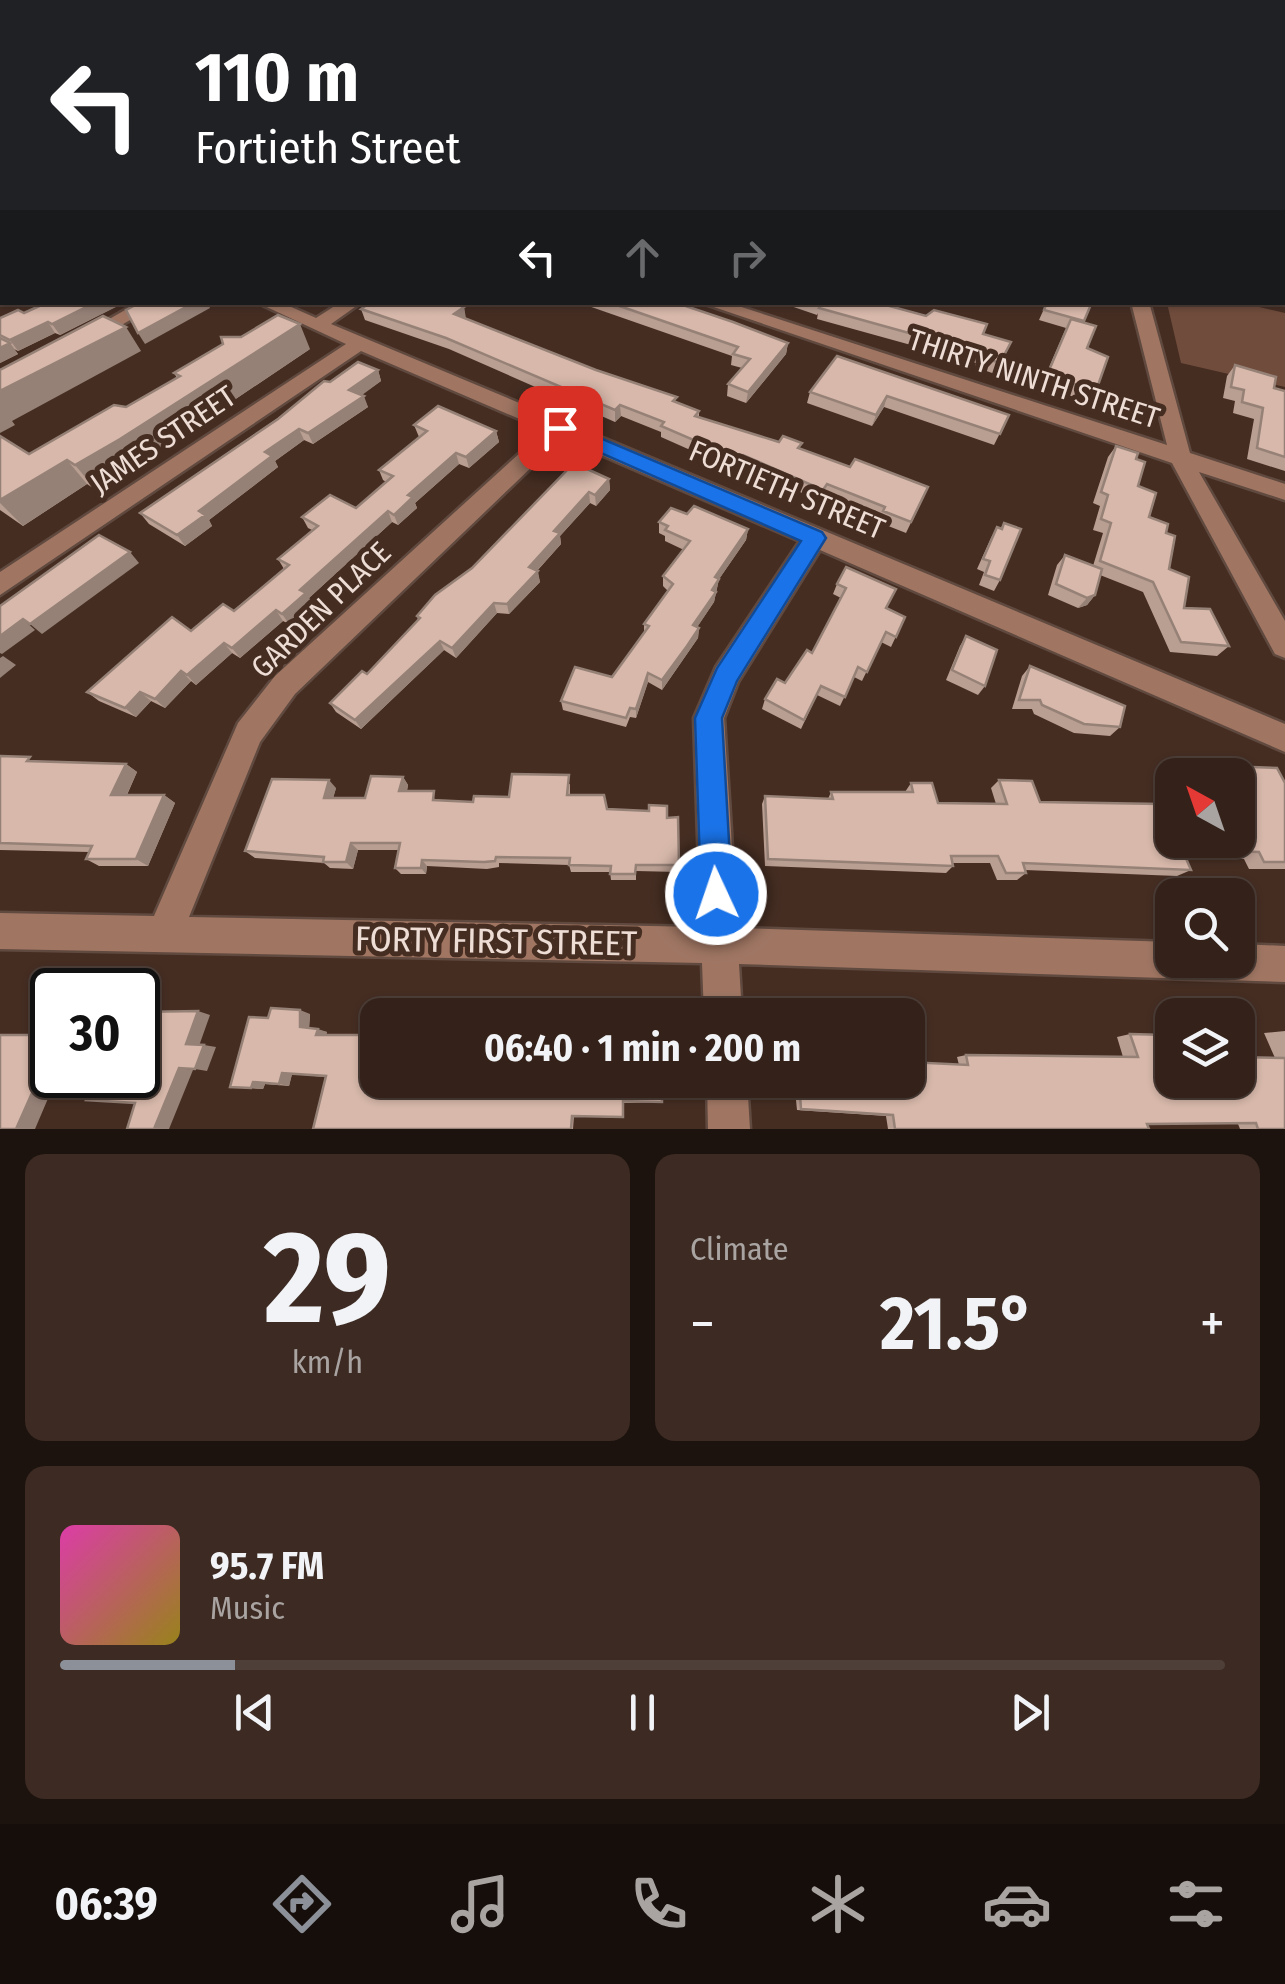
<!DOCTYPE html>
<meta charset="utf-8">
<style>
body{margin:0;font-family:"Fira Sans Condensed",sans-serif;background:#3c2a23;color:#f1f3f6;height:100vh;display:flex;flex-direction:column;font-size:38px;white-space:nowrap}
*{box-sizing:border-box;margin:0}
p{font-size:32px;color:#a9a4a2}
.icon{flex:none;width:55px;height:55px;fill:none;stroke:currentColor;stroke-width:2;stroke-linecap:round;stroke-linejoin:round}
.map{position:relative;height:1129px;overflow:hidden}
.side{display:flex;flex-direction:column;gap:25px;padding:25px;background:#1d130e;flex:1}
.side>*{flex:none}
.top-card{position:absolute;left:0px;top:0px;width:1285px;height:305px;box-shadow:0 2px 8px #0004,0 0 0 2px #4e3f39;background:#202124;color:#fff;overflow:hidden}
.needle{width:65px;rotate:320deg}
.fabs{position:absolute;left:1155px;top:758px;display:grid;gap:20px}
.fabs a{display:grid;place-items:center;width:100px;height:100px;border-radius:20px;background:#34221a;box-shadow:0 2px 8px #0004,0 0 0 2px #4e3f39;font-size:50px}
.speed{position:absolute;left:30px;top:968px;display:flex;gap:20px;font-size:50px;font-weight:700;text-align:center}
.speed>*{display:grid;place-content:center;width:130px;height:130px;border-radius:50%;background:#34221a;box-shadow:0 2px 8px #0004,0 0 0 2px #4e3f39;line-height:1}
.speed .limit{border:5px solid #111;border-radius:15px;background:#fff;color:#111}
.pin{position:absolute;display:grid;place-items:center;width:85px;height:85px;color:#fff;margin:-42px;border-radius:20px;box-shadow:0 5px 15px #0006}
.me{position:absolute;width:110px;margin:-55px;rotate:357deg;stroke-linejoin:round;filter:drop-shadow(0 0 8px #0008)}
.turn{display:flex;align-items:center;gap:35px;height:210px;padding:0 30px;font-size:45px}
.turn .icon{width:130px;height:130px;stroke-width:2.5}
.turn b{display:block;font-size:70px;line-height:85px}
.lanes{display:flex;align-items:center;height:95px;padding:0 30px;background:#0003;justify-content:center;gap:50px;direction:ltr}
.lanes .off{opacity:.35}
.big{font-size:75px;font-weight:700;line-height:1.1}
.side .tile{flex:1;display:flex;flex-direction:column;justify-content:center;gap:15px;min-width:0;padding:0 35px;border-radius:20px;background:#3c2a23}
.side .dial{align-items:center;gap:0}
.dial b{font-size:130px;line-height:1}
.song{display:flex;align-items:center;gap:30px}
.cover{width:120px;height:120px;border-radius:15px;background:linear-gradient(135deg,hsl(320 70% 55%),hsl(50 70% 35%))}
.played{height:10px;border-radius:5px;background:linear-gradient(90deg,#8c9099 15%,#4e3f39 15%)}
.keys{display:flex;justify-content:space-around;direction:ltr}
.heat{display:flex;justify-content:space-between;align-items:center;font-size:55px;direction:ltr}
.side .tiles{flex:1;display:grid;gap:25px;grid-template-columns:1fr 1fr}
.tile:last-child{grid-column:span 2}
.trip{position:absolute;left:360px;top:998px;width:565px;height:100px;border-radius:20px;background:#34221a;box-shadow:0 2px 8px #0004,0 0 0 2px #4e3f39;font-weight:700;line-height:100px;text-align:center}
.dock{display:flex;height:160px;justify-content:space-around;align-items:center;background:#150e0a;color:#a9a4a2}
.dock .icon{width:70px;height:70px}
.dock .current{color:#8c9099}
.dock b{font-size:45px;color:#f1f3f6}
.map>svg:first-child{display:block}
</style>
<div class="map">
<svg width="1285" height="1129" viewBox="0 0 1285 1129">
<rect width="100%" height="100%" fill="#452d22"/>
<path fill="#704c3c" d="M1167,303H1242L1285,313V387L1181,363Z"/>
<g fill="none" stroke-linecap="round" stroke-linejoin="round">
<g stroke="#60493f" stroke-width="5">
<g id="minor">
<rect x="0" y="188" width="2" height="9"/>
<path d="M139,302H161L94,341L87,343L78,337Z"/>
<path d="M256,302H280L316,318L341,302H362L331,324L1285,724V752L820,550L738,682L724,718L737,928L1172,942V960H1238V944L1285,946V982L739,964L742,1015H704L702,963L0,949V913L154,916L238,723L275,676L545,430L361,351L0,595V572L346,344ZM562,438L800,541L716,667L694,718L701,927L189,917L260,742L295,694Z"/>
<path d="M699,302H726L1167,445L1131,302H1149L1190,453L1285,484V500L1199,472L1285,621V658L1275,654L1172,463Z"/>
<path d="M707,1080H747L750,1129H708Z"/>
</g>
</g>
<g stroke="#60493f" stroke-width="5">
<path id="major" d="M0,158H2V162L0,163Z"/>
</g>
<use href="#minor" fill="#a07663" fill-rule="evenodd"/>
<use href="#major" fill="#f6c2aa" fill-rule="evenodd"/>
</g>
<g fill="#b99e92">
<path d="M577,302H674L788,343L786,354L746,403L727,396L728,384L742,368L731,365L732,356Z"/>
<path d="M779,302H875L1011,342L995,374L975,367L976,363L817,319L818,313L817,315Z"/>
<path d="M1047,302H1092L1084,322L1096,391L1089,402L1041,386L1066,328L1039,320Z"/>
<path d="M123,303L60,335L55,333L18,351L14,349L18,354L0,363V318L24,313Z"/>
<path d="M464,307L465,319L699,411V417L800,448L850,467L928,487L906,533L878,522L880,518L823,495L820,501L742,466L733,469L661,437V432L621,416L615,422L449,349L365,320L361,309Z"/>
<path d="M310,349L139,464L96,490L87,484L23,526L0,510V436L29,454L126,407L177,378L174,373Z"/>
<path d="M837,356L1009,415L994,445L884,407L872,426L807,403L810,392Z"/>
<path d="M1235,365L1274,388L1285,391V471L1247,459L1254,419L1233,413L1235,401L1223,398L1227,376Z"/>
<path d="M378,370L381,381L361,395L368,407L313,444L304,440L275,461L278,467L209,520L212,526L185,546L149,524L140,513L330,382Z"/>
<path d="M414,425L496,431L499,442L469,468L459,464L415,503L417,508L398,525L392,522L309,598L312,603L289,624L283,621L240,658L232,653L196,685L191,681L165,708L151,701L136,717L99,701L87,692L191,631L234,611L284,569L278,559L312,530L308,528L302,517L356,508L386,482L383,480L379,470L419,437Z"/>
<path d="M1116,446L1136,459L1138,486L1149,517L1166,533L1169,569L1184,608L1229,646L1217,656L1170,652L1143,592L1100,575L1095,595L1087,605L1078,608L1048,595L1057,565L1065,555L1093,566L1103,533L1093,530L1100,506L1093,503L1108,457Z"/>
<path d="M609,479L610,490L596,506L590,503L560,536L561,544L537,571L540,582L509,614L497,613L456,658L444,650L361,729L336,712L330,703L367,674L418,620L417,616Z"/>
<path d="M687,514L748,529L746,540L719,579L714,602L697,627L699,628L698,638L662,690L648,682L636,718L630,717L626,727L563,710L561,701L612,677L644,633V624L668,591L663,586V576L684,550L665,541V536L659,533V522Z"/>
<path d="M1004,523L1000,580L994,591L979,585L984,572L977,569L991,538L997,527L1000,529Z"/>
<path d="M837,584L905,617L891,647L881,642L862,681L854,677L840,706L817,695L801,729L762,709L765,699L785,683L812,653L841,598L833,594Z"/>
<path d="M966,636L985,686L978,695L946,680L960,646Z"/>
<path d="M1030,666L1120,727L1110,736L1074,733L1034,714L1032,709H1012L1022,676Z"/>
<path d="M0,756L37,762L126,764L137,772L127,795H164L175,803L148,866H99L86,859L89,852L0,850Z"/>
<path d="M1198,765L1285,783V869H1249L1244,859L1215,858L1207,840H1238V775H1186V774Z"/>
<path d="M403,777L408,785L407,791L439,800L473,802L509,797L570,784V795L607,809L667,818L679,865L678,872L636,871V880H611L610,872H571L569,865L499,863V867L487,869L427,866L426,874H401L395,868L398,850H358L353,869L330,868L324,863L255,858L245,851L336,788L333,798H365Z"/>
<path d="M999,780L1040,802L1191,870L1177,876L1025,870L1026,873L1017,880H997L990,863H953V866L946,873L765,866L762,804L765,796L828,799L831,792H905L911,783L938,803L996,804L991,788Z"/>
<path d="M310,1014L309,1028L327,1032L326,1035L662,1102L624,1103L623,1118L574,1116L573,1129H313L325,1077L292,1074L289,1086L265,1084L263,1089L230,1087L268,1018Z"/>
<path d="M1285,1031V1129H1240L1238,1124H1147L1149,1129H888L886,1116L797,1110L794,1080H908L959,1065L957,1057L966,1055L1123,1057L1117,1037L1130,1034L1172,1080L1275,1058L1264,1033Z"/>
</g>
<g fill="#968177">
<path d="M2,274V291L0,292V275Z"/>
<path d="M96,302H126L60,335L52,324Z"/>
<path d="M195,302H207L210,308L145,344L138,333Z"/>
<path d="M464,307L466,318L456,325L454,314Z"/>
<path d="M48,322L55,333L18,351L10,340Z"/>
<path d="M300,324L310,349L139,464L96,490L75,465Z"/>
<path d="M126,327L141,351L12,421L15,425L0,433V391Z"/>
<path d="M10,343L18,354L0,363V348Z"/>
<path d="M788,343L786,354L746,403L748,392Z"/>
<path d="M378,370L381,381L354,401L349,390Z"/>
<path d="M364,396L368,407L313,444L308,433Z"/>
<path d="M887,396L884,407L872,426L876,415Z"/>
<path d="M620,405L621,416L615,422V410Z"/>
<path d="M299,429L304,440L275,461L278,467L209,520L212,526L185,546L177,535L199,511L265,452Z"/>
<path d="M496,431L499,442L469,468L466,457Z"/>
<path d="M456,453L459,464L415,503L417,508L398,525L394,515L408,495Z"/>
<path d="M743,455L742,466L733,469L735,458Z"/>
<path d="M67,460L87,484L23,526L0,503V500Z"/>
<path d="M609,479L610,490L596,506L595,495Z"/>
<path d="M589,492L590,503L560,536L561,544L531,577L529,567L554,531Z"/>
<path d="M388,511L392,522L309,598L312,603L289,624L282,614L300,590Z"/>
<path d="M748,529L746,540L715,585L719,579L714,602L692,635L693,625L715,577Z"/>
<path d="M130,552L139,563L42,634L30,624Z"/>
<path d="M538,571L540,582L509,614L507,604Z"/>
<path d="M1095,595L1087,605L1078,608L1087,598Z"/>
<path d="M494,603L497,613L456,658L452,648Z"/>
<path d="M276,610L283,621L240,658L232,648Z"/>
<path d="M23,619L35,630L2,654L0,653V636Z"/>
<path d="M699,628L698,638L662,690V680Z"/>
<path d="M440,641L444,650L361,729L355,720Z"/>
<path d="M224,643L232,653L196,685L187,675Z"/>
<path d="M3,656L16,665L0,678V658Z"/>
<path d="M181,671L191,681L165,708L155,699Z"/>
<path d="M648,673V682L636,718V709Z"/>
<path d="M140,692L151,701L136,717L125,708Z"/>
<path d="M126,764L137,772L123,803L111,795Z"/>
<path d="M403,777L408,785L405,799L399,791Z"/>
<path d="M329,780L336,788L331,806L324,798Z"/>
<path d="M164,795L175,803L148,866L136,859Z"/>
<path d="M351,843L358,850L353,869L346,862Z"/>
<path d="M422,860L427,866L426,874L421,868Z"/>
<path d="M300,1010L310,1014L309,1030L300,1027Z"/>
<path d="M198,1011L210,1015L199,1046L186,1044Z"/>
<path d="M318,1029L327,1032L325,1038L316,1035Z"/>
<path d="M204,1045L216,1047L207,1071L195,1069Z"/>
<path d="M52,1048V1075H58L35,1129H16Z"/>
<path d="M179,1068L193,1070L169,1129H154Z"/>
<path d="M282,1073L292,1074L289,1086L279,1084Z"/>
<path d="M253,1082L265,1084L263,1089L251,1088Z"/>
</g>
<g fill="#d7b8aa" stroke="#968177" stroke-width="2.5">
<path d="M1282,158H1285V205L1282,204Z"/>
<path d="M0,205L2,206V274L0,275Z"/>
<path d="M48,302H96L52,324L48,322L10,340L0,335V318L18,310L24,313Z"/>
<path d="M141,302H195L138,333L126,310Z"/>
<path d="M371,302H451L464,307L454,314L596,370L677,397L673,401L699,411L695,416L779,442L783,436L802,443L798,448L850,467L855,459L928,487L911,522L883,511L885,507L827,484L823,490L743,455L735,458L661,426L664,422L620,405L615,410L446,338L361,309Z"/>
<path d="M608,302H674L733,322L788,343L748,392L728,384L750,359L733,354L738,347Z"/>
<path d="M824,302H875L926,316L934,310L987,324L983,334L1011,342L1000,363L979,356L981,353L819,308Z"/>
<path d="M1047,302H1092L1084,321L1044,310Z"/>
<path d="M278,315L300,324L120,439L75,465L67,460L0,500V436L29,454L114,405L126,407L180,376L174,373L223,344L221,337H241Z"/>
<path d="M103,316L126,327L0,391V370Z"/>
<path d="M1071,319L1096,326L1087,348L1108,357L1096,391L1047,375Z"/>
<path d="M0,338L10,343L0,348Z"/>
<path d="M837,356L1009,415L1000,434L887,396L876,415L810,392Z"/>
<path d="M358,362L378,370L349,390L364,396L308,433L299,429L265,452L272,456L199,511L205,515L177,535L140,513L278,419L324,381L330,382Z"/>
<path d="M1235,365L1276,377L1274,388L1285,391V457L1257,448L1263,408L1242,402L1244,390L1231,387Z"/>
<path d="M438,406L496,431L466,457L456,453L408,495L413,497L394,515L388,511L300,590L306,593L282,614L276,610L232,648L224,643L187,675L181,671L155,699L140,692L125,708L87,692L172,617L191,631L223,604L234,611L289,565L278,559L318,526L302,517L330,495L356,508L393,476L379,470L427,431L414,425Z"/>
<path d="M1116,446L1138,453L1136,459L1145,462L1138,486L1156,493L1149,517L1168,524L1166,533L1175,536L1169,569L1189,577L1184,608L1210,609L1229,646L1181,642L1153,582L1100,561L1111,523L1101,519L1108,495L1101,492Z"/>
<path d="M574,463L609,479L595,495L589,492L554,531L560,533L529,567L538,571L507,604L494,603L452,648L440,641L355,720L330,703L362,671L367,674L420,618L417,616L435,595L472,568Z"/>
<path d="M694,506L748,529L715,577L719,579L712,590L716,592L693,625L699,628L687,646L662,680L648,673L636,709L630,708L626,718L561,701L575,667L612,677L649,626L644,624L673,584L663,576L690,541L665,530L668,526L659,522L671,508L687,514Z"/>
<path d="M1004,523L1021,529L1000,580L985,575L990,561L983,559L997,527L1002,529Z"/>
<path d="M99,535L130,552L30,624L23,619L0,636V606Z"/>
<path d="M1065,555L1102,569L1095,595L1087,598L1056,584Z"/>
<path d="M846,567L896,589L886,608L905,617L896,637L886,632L867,672L858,667L845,697L821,686L804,720L765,699L777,679L785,683L807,650L812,653L846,588L837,584Z"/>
<path d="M966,636L997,650L985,686L952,670Z"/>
<path d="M1030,666L1125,706L1120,727L1084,724L1042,705L1040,700H1019Z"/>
<path d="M0,756L30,757L27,761L126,764L111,795H164L136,859H86L92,846L0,843Z"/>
<path d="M1198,765L1277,768L1285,783V862H1264L1259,852L1230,851L1224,840H1238V775H1203Z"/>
<path d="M512,774L569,775L567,795H604L607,809L649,811V805L667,806V818L678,817L679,865H636L635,874H610L611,866L569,865L570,858L496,857L495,861L484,862L422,860L421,868H395L400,843H351L346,862H323L324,857L245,851L272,779L329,780L324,798H365L371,776L403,777L399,791H434L433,800L473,802L474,796L509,797Z"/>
<path d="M999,780L1032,781L1040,802L1161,804L1172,829V840H1178L1191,870L1023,863L1026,873H1006L998,856H951L953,866L768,859L765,796L833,799L831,792H913L911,783H932L938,803L1007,804Z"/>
<path d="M271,1008L300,1010V1027L318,1029L316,1035H378V1080H662V1102L623,1101V1117L572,1116L571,1129H313L326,1076L282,1073L279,1084L253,1082L251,1088L230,1087L249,1017L268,1018Z"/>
<path d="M198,1011L186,1044L204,1045L195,1069L179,1068L154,1129H127L135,1103L86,1100L95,1080H82L84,1075H138V1012Z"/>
<path d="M1130,1034L1166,1035L1172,1048V1080H1238V1057L1285,1058V1129H1258L1256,1123L1147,1124L1149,1129H895L893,1115L801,1109L799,1080H908V1062L968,1065L966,1055L1138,1057Z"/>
<path d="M0,1035H52V1048L16,1129H0Z"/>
</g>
<linearGradient id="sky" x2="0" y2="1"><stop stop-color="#261913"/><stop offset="0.5" stop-color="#564c4f"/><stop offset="1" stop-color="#564c4f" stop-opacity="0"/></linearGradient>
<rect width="1285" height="316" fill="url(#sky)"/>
<path fill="#1a73e8" stroke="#114b97" stroke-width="2.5" d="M560,421L822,532L826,538L737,681L722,718L732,894L727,905L716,909L705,905L701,894L695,718L717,668L801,541L553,432L550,428Z"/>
<g text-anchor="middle" stroke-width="10" stroke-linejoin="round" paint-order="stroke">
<g font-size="30" fill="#edddd5" stroke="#452d22">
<text transform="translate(1034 379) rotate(18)" y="10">THIRTY NINTH STREET</text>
<text transform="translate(163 440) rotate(-34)" y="10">JAMES STREET</text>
<text transform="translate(787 490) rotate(23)" y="10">FORTIETH STREET</text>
<text transform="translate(321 610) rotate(-44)" y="10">GARDEN PLACE</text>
</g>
<g font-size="35" fill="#edddd5" stroke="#452d22">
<text transform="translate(496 941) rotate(1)" y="12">FORTY FIRST STREET</text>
</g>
</g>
</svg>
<div class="fabs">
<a><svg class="needle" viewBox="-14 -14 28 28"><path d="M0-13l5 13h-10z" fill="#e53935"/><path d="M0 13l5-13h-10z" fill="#a9a4a2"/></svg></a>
<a><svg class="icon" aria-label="search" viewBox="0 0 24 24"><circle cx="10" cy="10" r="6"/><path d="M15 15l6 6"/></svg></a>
<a><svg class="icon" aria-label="layers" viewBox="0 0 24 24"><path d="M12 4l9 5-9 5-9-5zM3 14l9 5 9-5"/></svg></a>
</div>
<div class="speed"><div class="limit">30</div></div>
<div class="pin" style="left:560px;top:428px;background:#d93025"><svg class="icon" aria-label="arrive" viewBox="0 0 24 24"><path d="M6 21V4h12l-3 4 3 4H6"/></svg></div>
<svg class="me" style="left:716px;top:894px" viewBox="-20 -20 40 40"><circle r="17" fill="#1a73e8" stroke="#fff" stroke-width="3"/><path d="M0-11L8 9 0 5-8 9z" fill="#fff"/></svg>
<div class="trip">06:40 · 1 min · 200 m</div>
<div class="top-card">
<div class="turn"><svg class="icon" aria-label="left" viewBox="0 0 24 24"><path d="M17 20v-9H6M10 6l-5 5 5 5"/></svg><div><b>110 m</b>Fortieth Street</div></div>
<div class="lanes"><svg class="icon" aria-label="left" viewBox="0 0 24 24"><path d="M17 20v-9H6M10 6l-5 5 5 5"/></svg><svg class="icon off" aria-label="ahead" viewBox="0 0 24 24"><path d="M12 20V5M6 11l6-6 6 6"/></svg><svg class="icon off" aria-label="right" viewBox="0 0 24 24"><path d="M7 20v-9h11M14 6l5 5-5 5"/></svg></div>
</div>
</div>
<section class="side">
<div class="tiles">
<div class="tile dial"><b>29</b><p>km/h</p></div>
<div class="tile"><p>Climate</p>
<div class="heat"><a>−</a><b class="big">21.5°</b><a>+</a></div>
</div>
<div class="tile">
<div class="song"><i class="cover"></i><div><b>95.7 FM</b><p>Music</p></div></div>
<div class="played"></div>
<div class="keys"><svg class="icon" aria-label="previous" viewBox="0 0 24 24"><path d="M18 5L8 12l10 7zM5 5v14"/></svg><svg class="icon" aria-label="pause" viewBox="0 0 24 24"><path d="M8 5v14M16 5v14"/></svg><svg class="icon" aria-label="next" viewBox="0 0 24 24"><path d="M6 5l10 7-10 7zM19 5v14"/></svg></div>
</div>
</div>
</section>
<nav class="dock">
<b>06:39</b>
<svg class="icon current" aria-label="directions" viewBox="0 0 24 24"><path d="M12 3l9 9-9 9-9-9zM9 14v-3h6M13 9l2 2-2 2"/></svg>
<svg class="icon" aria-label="music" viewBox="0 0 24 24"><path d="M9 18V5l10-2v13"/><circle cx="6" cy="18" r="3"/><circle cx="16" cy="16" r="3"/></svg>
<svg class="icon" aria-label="phone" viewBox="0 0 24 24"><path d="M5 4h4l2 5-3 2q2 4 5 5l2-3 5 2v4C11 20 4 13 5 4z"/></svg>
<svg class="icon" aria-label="climate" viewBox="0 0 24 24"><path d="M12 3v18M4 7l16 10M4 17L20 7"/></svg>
<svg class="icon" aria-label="car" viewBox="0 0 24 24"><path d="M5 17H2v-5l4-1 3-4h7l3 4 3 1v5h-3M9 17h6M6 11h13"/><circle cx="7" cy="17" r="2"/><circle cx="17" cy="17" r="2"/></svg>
<svg class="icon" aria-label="filters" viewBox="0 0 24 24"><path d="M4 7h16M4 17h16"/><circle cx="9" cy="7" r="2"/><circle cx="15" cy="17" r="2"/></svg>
</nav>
